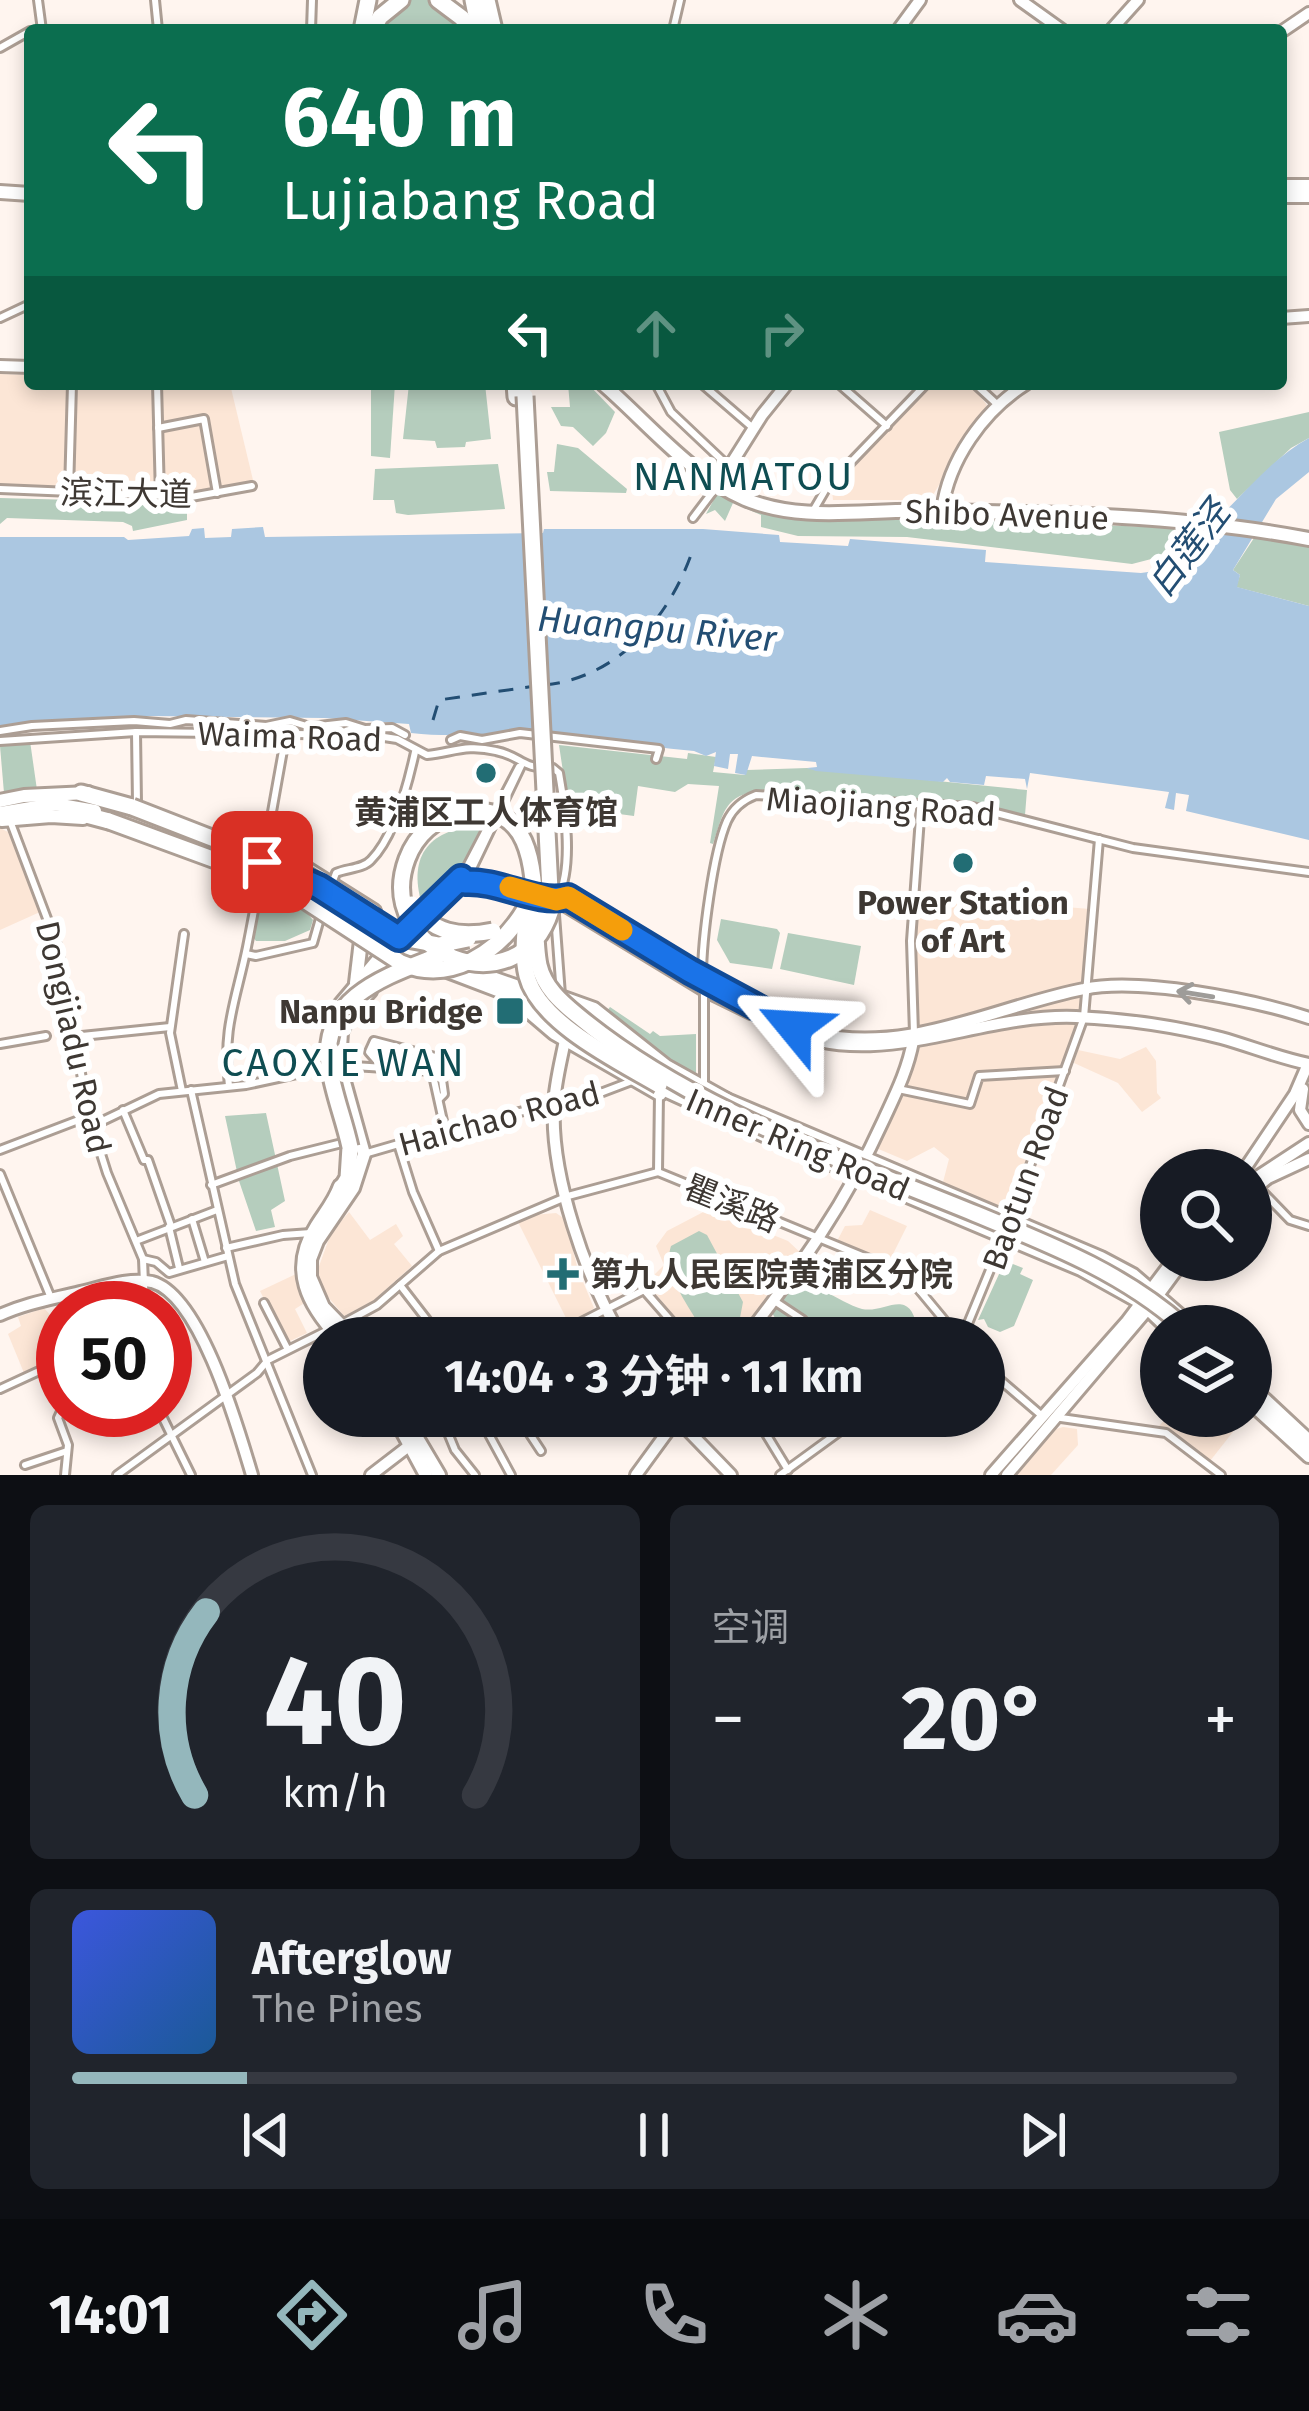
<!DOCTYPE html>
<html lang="zh">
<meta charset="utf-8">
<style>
body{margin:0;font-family:"Fira Sans","Noto Sans SC",sans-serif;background:#20242c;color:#f1f3f6;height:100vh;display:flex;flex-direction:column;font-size:45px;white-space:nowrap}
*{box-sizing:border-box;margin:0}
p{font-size:39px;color:#9ea1a6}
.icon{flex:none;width:66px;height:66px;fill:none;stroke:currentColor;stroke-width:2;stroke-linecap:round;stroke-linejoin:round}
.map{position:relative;height:1475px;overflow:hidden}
.sheet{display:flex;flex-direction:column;gap:30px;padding:30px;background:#0d0f14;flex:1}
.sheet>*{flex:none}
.hud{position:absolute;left:24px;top:24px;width:1263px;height:366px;border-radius:12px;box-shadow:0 6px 18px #0003;background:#0b6e4f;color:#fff;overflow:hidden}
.fabs{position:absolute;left:1140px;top:1149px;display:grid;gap:24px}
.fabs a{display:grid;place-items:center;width:132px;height:132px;border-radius:50%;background:#171b24;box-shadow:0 6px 18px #0003;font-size:60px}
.speed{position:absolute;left:36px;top:1281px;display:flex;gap:24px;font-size:60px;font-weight:700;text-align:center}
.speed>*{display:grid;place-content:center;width:156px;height:156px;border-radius:50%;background:#171b24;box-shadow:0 6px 18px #0003;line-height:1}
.speed .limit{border:18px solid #d22;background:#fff;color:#111}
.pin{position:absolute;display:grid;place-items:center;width:102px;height:102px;color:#fff;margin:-51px;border-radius:24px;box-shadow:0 6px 18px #0006}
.me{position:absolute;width:132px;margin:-66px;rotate:297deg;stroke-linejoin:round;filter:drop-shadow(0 0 9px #0008)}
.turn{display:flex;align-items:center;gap:42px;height:252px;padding:0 60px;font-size:54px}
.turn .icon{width:156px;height:156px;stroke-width:2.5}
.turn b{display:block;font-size:84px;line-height:102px}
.lanes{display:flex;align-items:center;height:114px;padding:0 60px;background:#0003;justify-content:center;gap:60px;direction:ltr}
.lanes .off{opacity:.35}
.big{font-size:90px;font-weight:700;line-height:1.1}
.sheet .tile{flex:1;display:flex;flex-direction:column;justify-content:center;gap:18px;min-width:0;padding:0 42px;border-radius:18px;background:#20242c}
.sheet .dial{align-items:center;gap:0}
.dial svg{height:312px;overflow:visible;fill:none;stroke:#363941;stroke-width:7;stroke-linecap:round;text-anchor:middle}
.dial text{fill:#f1f3f6;stroke:none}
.song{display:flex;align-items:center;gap:36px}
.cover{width:144px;height:144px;border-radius:18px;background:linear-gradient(135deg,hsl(230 70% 55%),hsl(210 70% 35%))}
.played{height:12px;border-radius:6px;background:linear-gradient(90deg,#94b7bc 15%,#363941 15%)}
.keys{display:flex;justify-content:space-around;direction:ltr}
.heat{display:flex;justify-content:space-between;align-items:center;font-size:66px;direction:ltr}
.sheet .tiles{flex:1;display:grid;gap:30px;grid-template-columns:1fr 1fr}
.tile:last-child{grid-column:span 2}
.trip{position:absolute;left:303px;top:1317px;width:702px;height:120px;border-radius:60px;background:#171b24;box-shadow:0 6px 18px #0003;font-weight:700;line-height:120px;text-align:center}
.menu{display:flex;height:192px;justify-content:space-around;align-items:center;background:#090b0e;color:#9ea1a6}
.menu .icon{width:84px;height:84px}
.menu .current{color:#94b7bc}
.menu b{font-size:54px;color:#f1f3f6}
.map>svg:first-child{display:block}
</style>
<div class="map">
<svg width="1309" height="1475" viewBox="0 0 1309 1475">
<rect width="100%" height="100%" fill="#fff5ef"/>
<g fill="#fce6d6">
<path d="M0,374L30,375V384H230L253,480L213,491L0,490Z"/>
<path d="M934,384H970L987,405L933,495L921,500H833L832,490L839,481Z"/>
<path d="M0,828L8,832L13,843L40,912L0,930Z"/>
<path d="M920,895L1090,909L1084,1011L1008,1215L942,1186L949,1159L934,1147L907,1161L876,1148L919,1049L916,945Z"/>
<path d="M1146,1047L1156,1061L1157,1093L1161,1098L1142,1112L1118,1083L1074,1063L1078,1050L1120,1059Z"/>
<path d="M709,1209L788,1241L803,1255L738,1338H690L647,1282L664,1265L656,1246L667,1231Z"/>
<path d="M870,1210L907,1226L888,1264L836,1243L845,1226L862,1225Z"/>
<path d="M349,1212L370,1240L396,1224L403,1236L394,1244L412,1266L373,1301L344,1316L318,1285V1269L331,1233Z"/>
<path d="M556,1213L565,1219L578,1270L594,1308L570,1326L518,1222L533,1215Z"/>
<path d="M296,1274L306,1302L295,1309L307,1333L286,1343L260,1291Z"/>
<path d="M44,1308L53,1318L60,1315L63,1320V1326L47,1335L55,1360L24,1373L8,1334L21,1326L18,1317Z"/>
<path d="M1168,1416H1221L1236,1428L1210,1461L1159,1426Z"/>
<path d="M1063,1427L1077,1429L1078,1445L1051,1475H1017L1056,1429Z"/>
</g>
<g fill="#b5cdbd">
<path d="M411,0H432L467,30H378L396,6Z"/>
<path d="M371,384H395L390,458L371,456Z"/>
<path d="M409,384H485L491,439L466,442L465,447L437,448L435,441L403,439Z"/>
<path d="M568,384H588L615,412L606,433L593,446L573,427L561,426L551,407H570Z"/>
<path d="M1309,412V438L1291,448L1237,499L1230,490L1219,432Z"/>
<path d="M557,444L578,448L627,489L626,493L550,491L547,472H554Z"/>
<path d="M498,464L505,509L408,515L396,513L394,500H373L375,469Z"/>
<path d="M718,492L756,510L790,518L904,517L1198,529L1159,557L1132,564L907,537L798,536L761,527V515L733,503L725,521L715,510L706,514Z"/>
<path d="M0,498L187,503V520L133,531L132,526L123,522L7,518L0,524Z"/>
<path d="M1256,535L1309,546V606L1236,587L1240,575L1233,570Z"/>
<path d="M30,741L37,790L4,793L0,746Z"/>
<path d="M559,745L687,759L688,753L716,757L713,772L745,775L747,770L807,768L1027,790L1025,815L910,798L761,790C724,796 724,811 713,844L710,843L719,786L688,784L675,792L638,786L634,816L582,809V804L568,805Z"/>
<path d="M482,825L460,872L427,905H422C407,854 430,829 482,825Z"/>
<path d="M265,891L308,914L313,920L310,930L285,941H256L252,936L259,893Z"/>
<path d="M721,919L777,929L780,933L772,969L730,963L717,940Z"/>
<path d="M788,933L861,946L854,985L780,969Z"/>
<path d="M610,1007L650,1034L653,1031L660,1036L696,1034V1073L658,1055L606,1012Z"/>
<path d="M266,1113L285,1201L271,1210L275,1227L256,1231L239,1181L225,1116Z"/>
<path d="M699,1231L707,1235L743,1302L739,1323L718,1335L703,1331C690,1308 662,1273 671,1246Z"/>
<path d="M1005,1261L1023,1268L1020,1274L1033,1280L1014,1326L1000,1332L988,1327L984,1319L978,1320Z"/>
<path d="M807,1267L820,1278L825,1292C837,1297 850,1306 862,1309C885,1314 909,1286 917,1327L910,1338H788L772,1313Z"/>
</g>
<path fill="#abc7e1" d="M1309,438V472L1276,499L1233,570L1240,575L1237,587L1309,606V840L1186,811L1189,795L1176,793L1174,810L1165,808L1169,792L1030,773L1027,789L1025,779L986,776L984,785L950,782L947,778L943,782L816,771L807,768L817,767L816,762L752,756L746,775L735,773L738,754H730L728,769L714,766L716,752L706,756L694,751C633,746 573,733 513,730L511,734C478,734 445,737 411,733L409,724L324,718L151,716L33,722L0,735V537H124L128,540L189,536L192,529L204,528L205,538L231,537L232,529L263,527L265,537L543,533L544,529H703L779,535L780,542L848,546L850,539L986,550L985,562L1141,573C1172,569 1174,563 1194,545L1193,539C1235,509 1263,463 1309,438Z"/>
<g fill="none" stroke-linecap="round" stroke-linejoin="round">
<g stroke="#234e73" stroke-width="3" stroke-dasharray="15 12" stroke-linecap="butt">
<path d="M545,685C620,677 672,615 694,546"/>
<path d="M433,720L439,700L535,686"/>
</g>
<g stroke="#ac9e94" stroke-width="12">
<g id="street">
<path d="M38,0L42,30"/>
<path d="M155,0L158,30"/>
<path d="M311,30L312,0"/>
<path d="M673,30L680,0"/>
<path d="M0,48L30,31"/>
<path d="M0,318L30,304"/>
<path d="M157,384L160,496"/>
<path d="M656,384L671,412L727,465"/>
<path d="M702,384L753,428"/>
<path d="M839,384L887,426"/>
<path d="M975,384L999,406"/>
<path d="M158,428L204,419L217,493"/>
<path d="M0,489L191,497L252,486"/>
<path d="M69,492L72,384"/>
<path d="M813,511L827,487L926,384"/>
<path d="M693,518L718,485"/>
<path d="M0,731L32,726L134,721L170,724L186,720L266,726L290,721L310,727L346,723L365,729L392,728L405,735"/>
<path d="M136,732L137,803"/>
<path d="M451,740L460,736L482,740L520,733L659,749L656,759"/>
<path d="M0,741L136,732L371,735L397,739L427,755C454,752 467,744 496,751C522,756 520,769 553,768L559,773C565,807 574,866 558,897"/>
<path d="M9,818L57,945L89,1116L107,1173L143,1259L145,1308"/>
<path d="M461,878L519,767"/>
<path d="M467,879L521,766"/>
<path d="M331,886L336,873C347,868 363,869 371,860C395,836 408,784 415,752"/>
<path d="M555,915L561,995"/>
<path d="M246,954L256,956L313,943L321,915"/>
<path d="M702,976C702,940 713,853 727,821C733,808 743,800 756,795L973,807L1133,848L1309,872"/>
<path d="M704,989V1084"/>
<path d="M914,1033L911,941L921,804"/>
<path d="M72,1037L170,1027"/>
<path d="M0,1044L46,1036"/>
<path d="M338,1065L432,1071L445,1130"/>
<path d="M410,1067L401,1055L376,1060L369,1052L374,1041L439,1058L444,1094L439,1099"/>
<path d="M229,1086C222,1028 236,1001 247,947C261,876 273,805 286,734"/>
<path d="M898,1089L970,1104L979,1076L1065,1071"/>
<path d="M191,1090L235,1284L312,1475"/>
<path d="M182,1091L170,1033L184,934"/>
<path d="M123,1110L144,1160H148L171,1226"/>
<path d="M92,1126L159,1094L246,1085L325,1068"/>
<path d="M398,1144L413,1192L439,1251"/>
<path d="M0,1150L89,1116"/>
<path d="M364,1154L457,1127L603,1092L632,1081"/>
<path d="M658,1172L906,1274L959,1338"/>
<path d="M658,1172L659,1093"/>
<path d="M0,1174L51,1298"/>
<path d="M211,1185L290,1156L342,1143"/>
<path d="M1257,1186L1290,1220L1309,1226"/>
<path d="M1011,1218L1084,1017L1099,839"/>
<path d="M192,1219L205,1262"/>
<path d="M169,1227L179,1268"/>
<path d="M136,1241L217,1210"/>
<path d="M226,1248L283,1235L311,1233"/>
<path d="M143,1259L156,1262L169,1273L228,1256"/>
<path d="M400,1285L441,1338"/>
<path d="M88,1291L91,1308"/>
<path d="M776,1302L803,1320"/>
<path d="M264,1303L287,1348"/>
<path d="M342,1324L377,1305L439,1251L568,1196L658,1172"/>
<path d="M550,1338L644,1290L686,1338"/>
<path d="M962,1338L1004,1236"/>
<path d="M984,1366L1041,1415"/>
<path d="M0,1389L63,1360"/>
<path d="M63,1407L58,1418L68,1445L65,1475"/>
<path d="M159,1410L191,1475"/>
<path d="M441,1416L455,1450L475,1475"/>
<path d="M479,1416L511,1475"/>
<path d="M518,1416L541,1451"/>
<path d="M755,1416L788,1470"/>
<path d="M1054,1417L1166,1433L1221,1475"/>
<path d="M25,1465L67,1451"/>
<path d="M117,1475L257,1373L268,1360L330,1329"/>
<path d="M780,1475L861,1416"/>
</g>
</g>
<g stroke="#ac9e94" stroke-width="16">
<g id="secondary">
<path d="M1020,0L1062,30"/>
<path d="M898,30L920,0"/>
<path d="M1111,30L1138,0"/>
<path d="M1281,32L1309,13"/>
<path d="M1281,318L1309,316"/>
<path d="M0,366L30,367"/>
<path d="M718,485L762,415L787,384"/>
<path d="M942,511C948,461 983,411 1026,384"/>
<path d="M556,900L704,990L751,1013"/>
<path d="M399,938L461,878L556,900L568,897C620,929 672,961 725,991C754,1007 783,1026 816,1033C908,1055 996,1006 1084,989C1139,977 1255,1000 1309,1018"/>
<path d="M778,1027C877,1075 974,1013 1076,1017C1125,1019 1174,1026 1221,1038C1250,1046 1279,1058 1309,1064"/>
<path d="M565,1040C561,1061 555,1083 554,1105C550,1175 586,1278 622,1338"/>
<path d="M1303,1089L1300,1110L1309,1124"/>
<path d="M1244,1170L1295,1094L1308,1064"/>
<path d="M1251,1181L1309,1143"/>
<path d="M1251,1192L1268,1178L1309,1159"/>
<path d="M0,1315C26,1303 52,1299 80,1292C102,1287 129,1277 152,1282C201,1295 239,1432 252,1475"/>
<path d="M745,1338C802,1264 845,1205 884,1119C896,1093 908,1069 913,1041"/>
<path d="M674,1416L731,1475"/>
<path d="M371,1475L414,1442"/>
<path d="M636,1475L679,1416"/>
<path d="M991,1475L1127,1321L1173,1260"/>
<path d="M1007,1475L1148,1309L1184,1260"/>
</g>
</g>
<g stroke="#ac9e94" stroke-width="18">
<g id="primary">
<path d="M1281,186H1309"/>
<path d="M0,192L30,194"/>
<path d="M1281,196H1309"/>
<path d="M603,384C647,422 691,476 745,499C803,523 865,509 926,511C1054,513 1183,515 1309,539"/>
<path d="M0,801L24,796L88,793"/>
<path d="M0,813L55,804L95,811"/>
<path d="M2,820L51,816L83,818"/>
<path d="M222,834L301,865L374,911"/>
<path d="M283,880C333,903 376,939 426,961"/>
<path d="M455,965L521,988"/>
<path d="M445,970L516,997L551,1019"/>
<path d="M356,983L362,932"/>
<path d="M552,994L594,1009L666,1066L727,1100"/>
<path d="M340,1005L377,961"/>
<path d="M526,1009L554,1033L660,1094"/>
<path d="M654,1085L766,1136"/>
<path d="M722,1098L1101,1258L1133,1275L1192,1326"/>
<path d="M829,1163L1081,1269L1142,1303L1166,1326"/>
<path d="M339,1338C308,1305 289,1269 316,1227C324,1214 335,1201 340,1186"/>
<path d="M353,1338L323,1307L310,1277V1259L317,1241L353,1188L364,1154L339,1064L341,1032L350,1013L370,991L376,972L394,952"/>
<path d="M1251,1403L1309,1456"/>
<path d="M394,1416L426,1475"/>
<path d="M404,1416L439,1475"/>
</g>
</g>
<g stroke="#ac9e94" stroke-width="21">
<g id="highway">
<path d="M438,0L462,18L469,30"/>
<path d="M473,0L479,30"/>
<path d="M487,0L494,30"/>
<path d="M362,30L368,0"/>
<path d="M373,30L380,17L401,0"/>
<path d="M515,384L516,397"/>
<path d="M81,793L132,807"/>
<path d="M75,812L109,821"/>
<path d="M517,988L543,998"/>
<path d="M339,1193L348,1178L350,1147"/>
<path d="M1251,1389L1309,1443"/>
</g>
</g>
<use href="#street" stroke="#fff" stroke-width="6"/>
<use href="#secondary" stroke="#fff" stroke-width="10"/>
<use href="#primary" stroke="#fff" stroke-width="12"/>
<use href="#highway" stroke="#fff" stroke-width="15"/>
<g stroke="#ac9e94" stroke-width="21" stroke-linecap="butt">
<g id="highway-bridge">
<path d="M525,396L551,910C519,1012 372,953 407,859C416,835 435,818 460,813C554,796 528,914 539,965C544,987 561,1002 577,1015C691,1110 840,1158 976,1214C1049,1244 1122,1272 1183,1326"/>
<path d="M132,807L307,875L407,939L439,945L468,939"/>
<path d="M109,821L278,883L401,963C450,984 499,953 525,909"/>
<path d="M528,899C526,924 521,952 527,976C539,1023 620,1062 659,1085"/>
<path d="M412,904C432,933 460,938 493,931"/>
<path d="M350,1147C344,1119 333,1093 329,1065C320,992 395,974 447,952"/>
</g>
</g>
<use href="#highway-bridge" stroke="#fff" stroke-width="15"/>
</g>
<defs><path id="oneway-shaft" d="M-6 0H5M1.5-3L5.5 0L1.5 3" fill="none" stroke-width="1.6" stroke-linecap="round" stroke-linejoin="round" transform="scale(3)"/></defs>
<use stroke="#9e9c99" href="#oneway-shaft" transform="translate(1195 994) rotate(-171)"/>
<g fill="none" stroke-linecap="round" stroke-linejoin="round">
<g stroke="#114b97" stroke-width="30">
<path id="route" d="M262,862L319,887L399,938L461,878L465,882C500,880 536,905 568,897L690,971L794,1027"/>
</g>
<use href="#route" stroke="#1a73e8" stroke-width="21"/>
<path stroke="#f59e0b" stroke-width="21" d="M510,887L556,900L568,897L622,930"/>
</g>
<g fill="#226d74" stroke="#fff" stroke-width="4.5">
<circle cx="486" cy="773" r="12"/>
<circle cx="963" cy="863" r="12"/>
<rect x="495" y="996" width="30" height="30" rx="6"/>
<path d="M557 1256h12v12h12v12h-12v12h-12v-12h-12v-12h12z"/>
</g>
<g text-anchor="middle" stroke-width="12" stroke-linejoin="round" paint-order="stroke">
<g font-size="33" fill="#3e3833" stroke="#fff">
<text transform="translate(126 493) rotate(1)" y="12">滨江大道</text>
<text transform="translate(1007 514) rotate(2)" y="12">Shibo Avenue</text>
<text transform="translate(290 736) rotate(2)" y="12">Waima Road</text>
<text transform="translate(881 806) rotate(4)" y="12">Miaojiang Road</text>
<text transform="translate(74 1037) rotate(77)" y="12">Dongjiadu Road</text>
<text transform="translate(499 1118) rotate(-15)" y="12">Haichao Road</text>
<text transform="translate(798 1144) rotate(23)" y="12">Inner Ring Road</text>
<text transform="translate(1025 1178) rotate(-70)" y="12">Baotun Road</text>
<text transform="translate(732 1203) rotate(22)" y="12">瞿溪路</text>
</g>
<g font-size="33" font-weight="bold" fill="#3e3833" stroke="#fff">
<text x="486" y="824">黄浦区工人体育馆</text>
<text x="963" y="914">Power Station<tspan x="963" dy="38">of Art</tspan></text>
<text x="483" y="1023" text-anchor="end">Nanpu Bridge</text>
<text x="590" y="1286" text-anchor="start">第九人民医院黄浦区分院</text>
</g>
<g font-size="36" font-style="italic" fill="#234e73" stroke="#fff">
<text transform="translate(1188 548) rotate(-53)" y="13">白莲泾</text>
<text transform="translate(657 628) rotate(5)" y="13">Huangpu River</text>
</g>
<g font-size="39" letter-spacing="3" fill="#0f4d52" stroke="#fff">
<text x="744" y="490">NANMATOU</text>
<text x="344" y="1076">CAOXIE WAN</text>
</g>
</g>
</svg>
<div class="fabs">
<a><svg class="icon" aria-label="search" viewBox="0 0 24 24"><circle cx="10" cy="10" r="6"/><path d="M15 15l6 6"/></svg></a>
<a><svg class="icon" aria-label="layers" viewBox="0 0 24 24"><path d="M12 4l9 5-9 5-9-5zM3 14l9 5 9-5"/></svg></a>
</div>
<div class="speed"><div class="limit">50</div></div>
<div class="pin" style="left:262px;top:862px;background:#d93025"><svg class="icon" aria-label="arrive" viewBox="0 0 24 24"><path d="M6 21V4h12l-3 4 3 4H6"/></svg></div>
<svg class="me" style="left:794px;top:1027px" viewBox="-20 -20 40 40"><path d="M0-17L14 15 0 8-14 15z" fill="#1a73e8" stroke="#fff" stroke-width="4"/></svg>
<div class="trip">14:04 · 3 分钟 · 1.1 km</div>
<div class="hud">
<div class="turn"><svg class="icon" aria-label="left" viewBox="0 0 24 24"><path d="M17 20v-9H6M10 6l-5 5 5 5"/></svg><div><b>640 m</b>Lujiabang Road</div></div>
<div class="lanes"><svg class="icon" aria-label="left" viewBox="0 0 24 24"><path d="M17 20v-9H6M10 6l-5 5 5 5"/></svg><svg class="icon off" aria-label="ahead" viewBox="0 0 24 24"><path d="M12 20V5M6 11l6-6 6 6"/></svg><svg class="icon off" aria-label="right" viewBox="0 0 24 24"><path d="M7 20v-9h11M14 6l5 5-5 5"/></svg></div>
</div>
</div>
<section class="sheet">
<div class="tiles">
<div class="tile dial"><svg viewBox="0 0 100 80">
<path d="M14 69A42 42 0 1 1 86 69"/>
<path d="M14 69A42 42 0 0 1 17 22" stroke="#94b7bc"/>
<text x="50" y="56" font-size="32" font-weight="700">40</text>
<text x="50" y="72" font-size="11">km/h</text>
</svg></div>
<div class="tile"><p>空调</p>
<div class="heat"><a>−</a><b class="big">20°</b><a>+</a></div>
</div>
<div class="tile">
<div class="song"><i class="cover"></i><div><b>Afterglow</b><p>The Pines</p></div></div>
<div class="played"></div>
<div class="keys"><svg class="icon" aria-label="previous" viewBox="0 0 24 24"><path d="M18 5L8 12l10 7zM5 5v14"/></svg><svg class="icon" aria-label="pause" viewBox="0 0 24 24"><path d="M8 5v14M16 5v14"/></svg><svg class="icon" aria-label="next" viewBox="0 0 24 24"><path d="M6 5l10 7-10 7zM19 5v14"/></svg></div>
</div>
</div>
</section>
<nav class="menu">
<b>14:01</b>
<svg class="icon current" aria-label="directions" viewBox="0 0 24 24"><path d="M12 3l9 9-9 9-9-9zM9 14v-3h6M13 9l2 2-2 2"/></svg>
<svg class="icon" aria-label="music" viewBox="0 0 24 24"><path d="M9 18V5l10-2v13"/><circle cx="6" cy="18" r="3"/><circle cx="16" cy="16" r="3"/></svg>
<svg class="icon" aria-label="phone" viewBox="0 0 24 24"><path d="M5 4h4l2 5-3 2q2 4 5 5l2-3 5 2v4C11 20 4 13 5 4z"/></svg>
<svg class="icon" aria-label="climate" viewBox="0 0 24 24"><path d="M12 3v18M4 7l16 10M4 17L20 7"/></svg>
<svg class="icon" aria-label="car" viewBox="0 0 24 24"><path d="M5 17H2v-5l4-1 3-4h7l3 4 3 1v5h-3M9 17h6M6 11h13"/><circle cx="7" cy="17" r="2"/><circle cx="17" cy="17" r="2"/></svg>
<svg class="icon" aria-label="filters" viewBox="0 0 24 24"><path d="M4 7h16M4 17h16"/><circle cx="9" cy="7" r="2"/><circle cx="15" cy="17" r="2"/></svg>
</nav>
